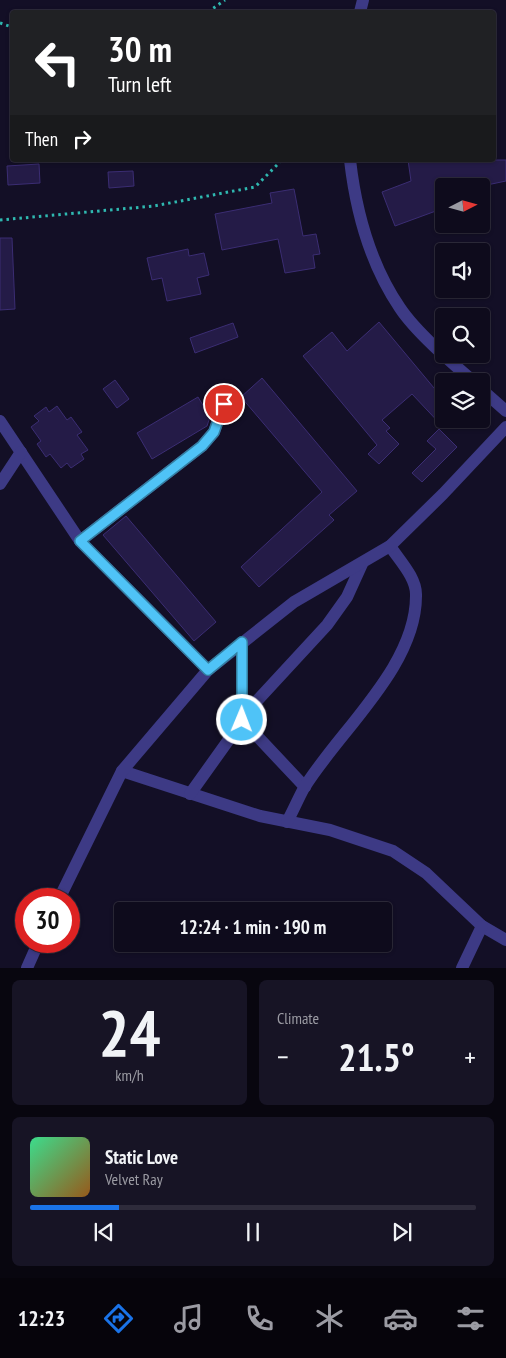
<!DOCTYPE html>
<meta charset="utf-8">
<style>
body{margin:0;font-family:"PT Sans Narrow",sans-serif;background:#171425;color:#f1f3f6;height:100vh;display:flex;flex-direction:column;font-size:19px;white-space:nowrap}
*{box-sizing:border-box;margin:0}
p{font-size:16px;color:#9b9ba3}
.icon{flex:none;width:28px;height:28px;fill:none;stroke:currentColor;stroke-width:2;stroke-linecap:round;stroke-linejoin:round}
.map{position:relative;height:968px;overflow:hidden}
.details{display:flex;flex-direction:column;gap:12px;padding:12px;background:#08060f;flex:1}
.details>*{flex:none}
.banner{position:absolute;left:10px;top:10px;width:486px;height:152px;border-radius:5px;box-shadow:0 1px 4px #0004,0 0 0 1px #2e2b3b;background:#202124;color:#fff;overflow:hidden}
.needle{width:32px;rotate:84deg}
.controls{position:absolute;left:435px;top:178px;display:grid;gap:10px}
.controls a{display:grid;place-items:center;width:55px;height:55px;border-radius:5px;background:#0e0b1c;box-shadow:0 1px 4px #0004,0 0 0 1px #2e2b3b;font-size:25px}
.speed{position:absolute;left:15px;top:888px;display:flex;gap:10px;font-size:25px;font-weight:700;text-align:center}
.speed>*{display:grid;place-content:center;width:65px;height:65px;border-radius:50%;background:#0e0b1c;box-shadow:0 1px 4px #0004,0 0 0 1px #2e2b3b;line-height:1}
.speed .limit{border:8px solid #d22;background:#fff;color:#111}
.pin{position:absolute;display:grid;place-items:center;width:42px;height:42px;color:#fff;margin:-21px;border:2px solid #fff;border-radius:50%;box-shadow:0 1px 5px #0007}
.me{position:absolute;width:55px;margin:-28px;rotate:1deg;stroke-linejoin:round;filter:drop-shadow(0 0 4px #0008)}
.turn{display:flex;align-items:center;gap:18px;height:105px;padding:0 15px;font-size:22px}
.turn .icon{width:65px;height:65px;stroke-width:2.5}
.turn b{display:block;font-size:35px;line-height:42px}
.then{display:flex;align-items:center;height:48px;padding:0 15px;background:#0003;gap:10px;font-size:19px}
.big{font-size:38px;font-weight:600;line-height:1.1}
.details .card{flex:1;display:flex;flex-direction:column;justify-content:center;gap:8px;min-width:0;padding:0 18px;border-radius:8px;background:#171425}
.details .dial{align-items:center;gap:0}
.dial b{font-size:65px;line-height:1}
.song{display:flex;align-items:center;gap:15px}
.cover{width:60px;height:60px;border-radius:8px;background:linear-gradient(135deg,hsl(150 70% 55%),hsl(30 70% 35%))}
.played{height:5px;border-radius:2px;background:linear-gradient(90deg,#1a73e8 20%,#2e2b3b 20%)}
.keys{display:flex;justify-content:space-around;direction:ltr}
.heat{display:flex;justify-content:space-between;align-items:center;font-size:28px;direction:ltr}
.details .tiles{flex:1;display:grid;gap:12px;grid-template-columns:1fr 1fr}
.card:last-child{grid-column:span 2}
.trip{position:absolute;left:114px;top:902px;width:278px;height:50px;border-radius:5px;background:#0e0b1c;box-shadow:0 1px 4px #0004,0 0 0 1px #2e2b3b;font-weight:600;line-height:50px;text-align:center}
.tab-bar{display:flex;height:80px;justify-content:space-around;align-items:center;background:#06040b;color:#9b9ba3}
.tab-bar .icon{width:35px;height:35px}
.tab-bar .selected{color:#1a73e8}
.tab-bar b{font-size:22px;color:#f1f3f6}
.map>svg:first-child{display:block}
</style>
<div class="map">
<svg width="506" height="968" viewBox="0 0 506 968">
<rect width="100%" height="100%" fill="#130f26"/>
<g fill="#241b47" stroke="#3b2d73">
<path d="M408,160H506V181L482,186H444V208L395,226L382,192L411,181Z"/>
<path d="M39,164L40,183L8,185L7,166Z"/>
<path d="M133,171L134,186L109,188L108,172Z"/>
<path d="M294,189L303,236L316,234L320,254L313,255L315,268L285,273L278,239L222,250L215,214L272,203L270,193Z"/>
<path d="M0,238H12L15,309L0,310Z"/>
<path d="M188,249L189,256L204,253L209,275L197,278L201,294L167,301L162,278L152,280L147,258Z"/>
<path d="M379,322L444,400V428L412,394L382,420L390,428L386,431L399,444L379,464L368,454L377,445L303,356L332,332L347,351Z"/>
<path d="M233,323L238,337L195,353L190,338Z"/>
<path d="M262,378L357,491L329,515L334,520L259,587L241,567L322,492L241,397Z"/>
<path d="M115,380L129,399L117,408L103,389Z"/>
<path d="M198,397L210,417L207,426L152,459L137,433Z"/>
<path d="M57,406L67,420L71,417L82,432L77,435L88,450L81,454L84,459L71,468L67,463L61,468L50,454L46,457L37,444L41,441L31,427L39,421L34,416L46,407L49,412Z"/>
<path d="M439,429L457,447L422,482L412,473L436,449L427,441Z"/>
<path d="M126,516L216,622L194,641L103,535Z"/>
</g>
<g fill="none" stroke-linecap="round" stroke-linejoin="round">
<g stroke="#2fb8b0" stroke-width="3" stroke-dasharray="2.5 4" stroke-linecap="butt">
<path d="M208,12L225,0"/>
<path d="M0,23L12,27"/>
<path d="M0,220L154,206L255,187L282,160"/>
</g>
<g stroke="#3d3a85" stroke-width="12">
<path d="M360,12L363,0"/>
<path d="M350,160C356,212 370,264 400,308C416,332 451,362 473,381"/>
<path d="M481,389L506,411"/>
<path d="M0,421L80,541L208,670"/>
<path d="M0,484L21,452"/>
<path d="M80,541L202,446L214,432L228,390"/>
<path d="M242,642V720L305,787"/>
<path d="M122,771L260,816L330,830L393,851L426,873L482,926L506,940"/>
<path d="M190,794L255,703L327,625L347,597L362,564"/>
<path d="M287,822C293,811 298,799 304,788C339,731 416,667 416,596C417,578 399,560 390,546"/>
<path d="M59,899L122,771L208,670L294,602L390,546L443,494L506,427"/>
<path d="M27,968L39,941"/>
<path d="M462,968L482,926"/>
</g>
</g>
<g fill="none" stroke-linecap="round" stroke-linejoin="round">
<g stroke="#337fa1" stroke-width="12">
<path id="route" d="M224,404L214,432L202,446L80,541L208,670L242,642V720"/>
</g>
<use href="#route" stroke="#4fc3f7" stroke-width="9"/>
</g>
</svg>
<div class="controls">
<a><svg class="needle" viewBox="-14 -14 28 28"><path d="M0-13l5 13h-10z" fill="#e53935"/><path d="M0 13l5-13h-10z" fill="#9b9ba3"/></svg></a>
<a><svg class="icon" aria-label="sound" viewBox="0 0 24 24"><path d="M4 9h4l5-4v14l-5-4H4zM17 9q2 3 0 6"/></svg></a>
<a><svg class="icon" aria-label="search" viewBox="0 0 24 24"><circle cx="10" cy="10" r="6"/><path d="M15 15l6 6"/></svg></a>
<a><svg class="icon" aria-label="layers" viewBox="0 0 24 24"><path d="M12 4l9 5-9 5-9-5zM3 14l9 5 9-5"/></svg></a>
</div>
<div class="speed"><div class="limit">30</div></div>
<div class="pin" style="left:224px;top:404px;background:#d93025"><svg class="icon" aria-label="arrive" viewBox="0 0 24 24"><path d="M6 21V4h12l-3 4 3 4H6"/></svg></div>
<svg class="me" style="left:242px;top:720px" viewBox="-20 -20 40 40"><circle r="17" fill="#4fc3f7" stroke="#fff" stroke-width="3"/><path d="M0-11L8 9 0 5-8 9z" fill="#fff"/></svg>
<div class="trip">12:24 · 1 min · 190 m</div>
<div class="banner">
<div class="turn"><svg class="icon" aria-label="left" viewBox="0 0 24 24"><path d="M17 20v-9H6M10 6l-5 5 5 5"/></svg><div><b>30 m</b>Turn left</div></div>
<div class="then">Then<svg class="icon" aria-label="right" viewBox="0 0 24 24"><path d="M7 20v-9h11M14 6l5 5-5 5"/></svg></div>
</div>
</div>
<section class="details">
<div class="tiles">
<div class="card dial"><b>24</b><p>km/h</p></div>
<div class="card"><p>Climate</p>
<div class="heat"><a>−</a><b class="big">21.5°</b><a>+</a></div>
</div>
<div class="card">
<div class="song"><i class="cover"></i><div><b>Static Love</b><p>Velvet Ray</p></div></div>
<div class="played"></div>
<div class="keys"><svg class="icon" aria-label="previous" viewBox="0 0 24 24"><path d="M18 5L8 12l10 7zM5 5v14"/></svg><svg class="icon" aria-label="pause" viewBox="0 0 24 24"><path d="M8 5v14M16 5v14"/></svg><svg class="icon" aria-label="next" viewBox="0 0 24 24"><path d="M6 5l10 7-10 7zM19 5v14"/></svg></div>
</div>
</div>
</section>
<nav class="tab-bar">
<b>12:23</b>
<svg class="icon selected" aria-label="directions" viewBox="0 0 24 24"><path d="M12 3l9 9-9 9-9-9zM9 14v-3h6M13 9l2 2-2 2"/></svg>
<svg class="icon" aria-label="music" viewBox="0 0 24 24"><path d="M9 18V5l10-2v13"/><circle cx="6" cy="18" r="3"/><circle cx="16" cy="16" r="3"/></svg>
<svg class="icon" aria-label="phone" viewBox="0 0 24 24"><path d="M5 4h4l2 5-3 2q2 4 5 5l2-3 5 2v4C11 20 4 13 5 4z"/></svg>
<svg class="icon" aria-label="climate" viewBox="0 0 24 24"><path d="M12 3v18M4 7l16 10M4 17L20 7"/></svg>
<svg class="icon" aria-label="car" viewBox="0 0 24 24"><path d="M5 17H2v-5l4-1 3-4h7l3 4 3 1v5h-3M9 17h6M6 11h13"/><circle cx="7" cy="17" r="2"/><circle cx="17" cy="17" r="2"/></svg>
<svg class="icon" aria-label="filters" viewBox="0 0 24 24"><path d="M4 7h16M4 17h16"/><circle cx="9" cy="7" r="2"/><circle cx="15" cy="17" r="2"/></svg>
</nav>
